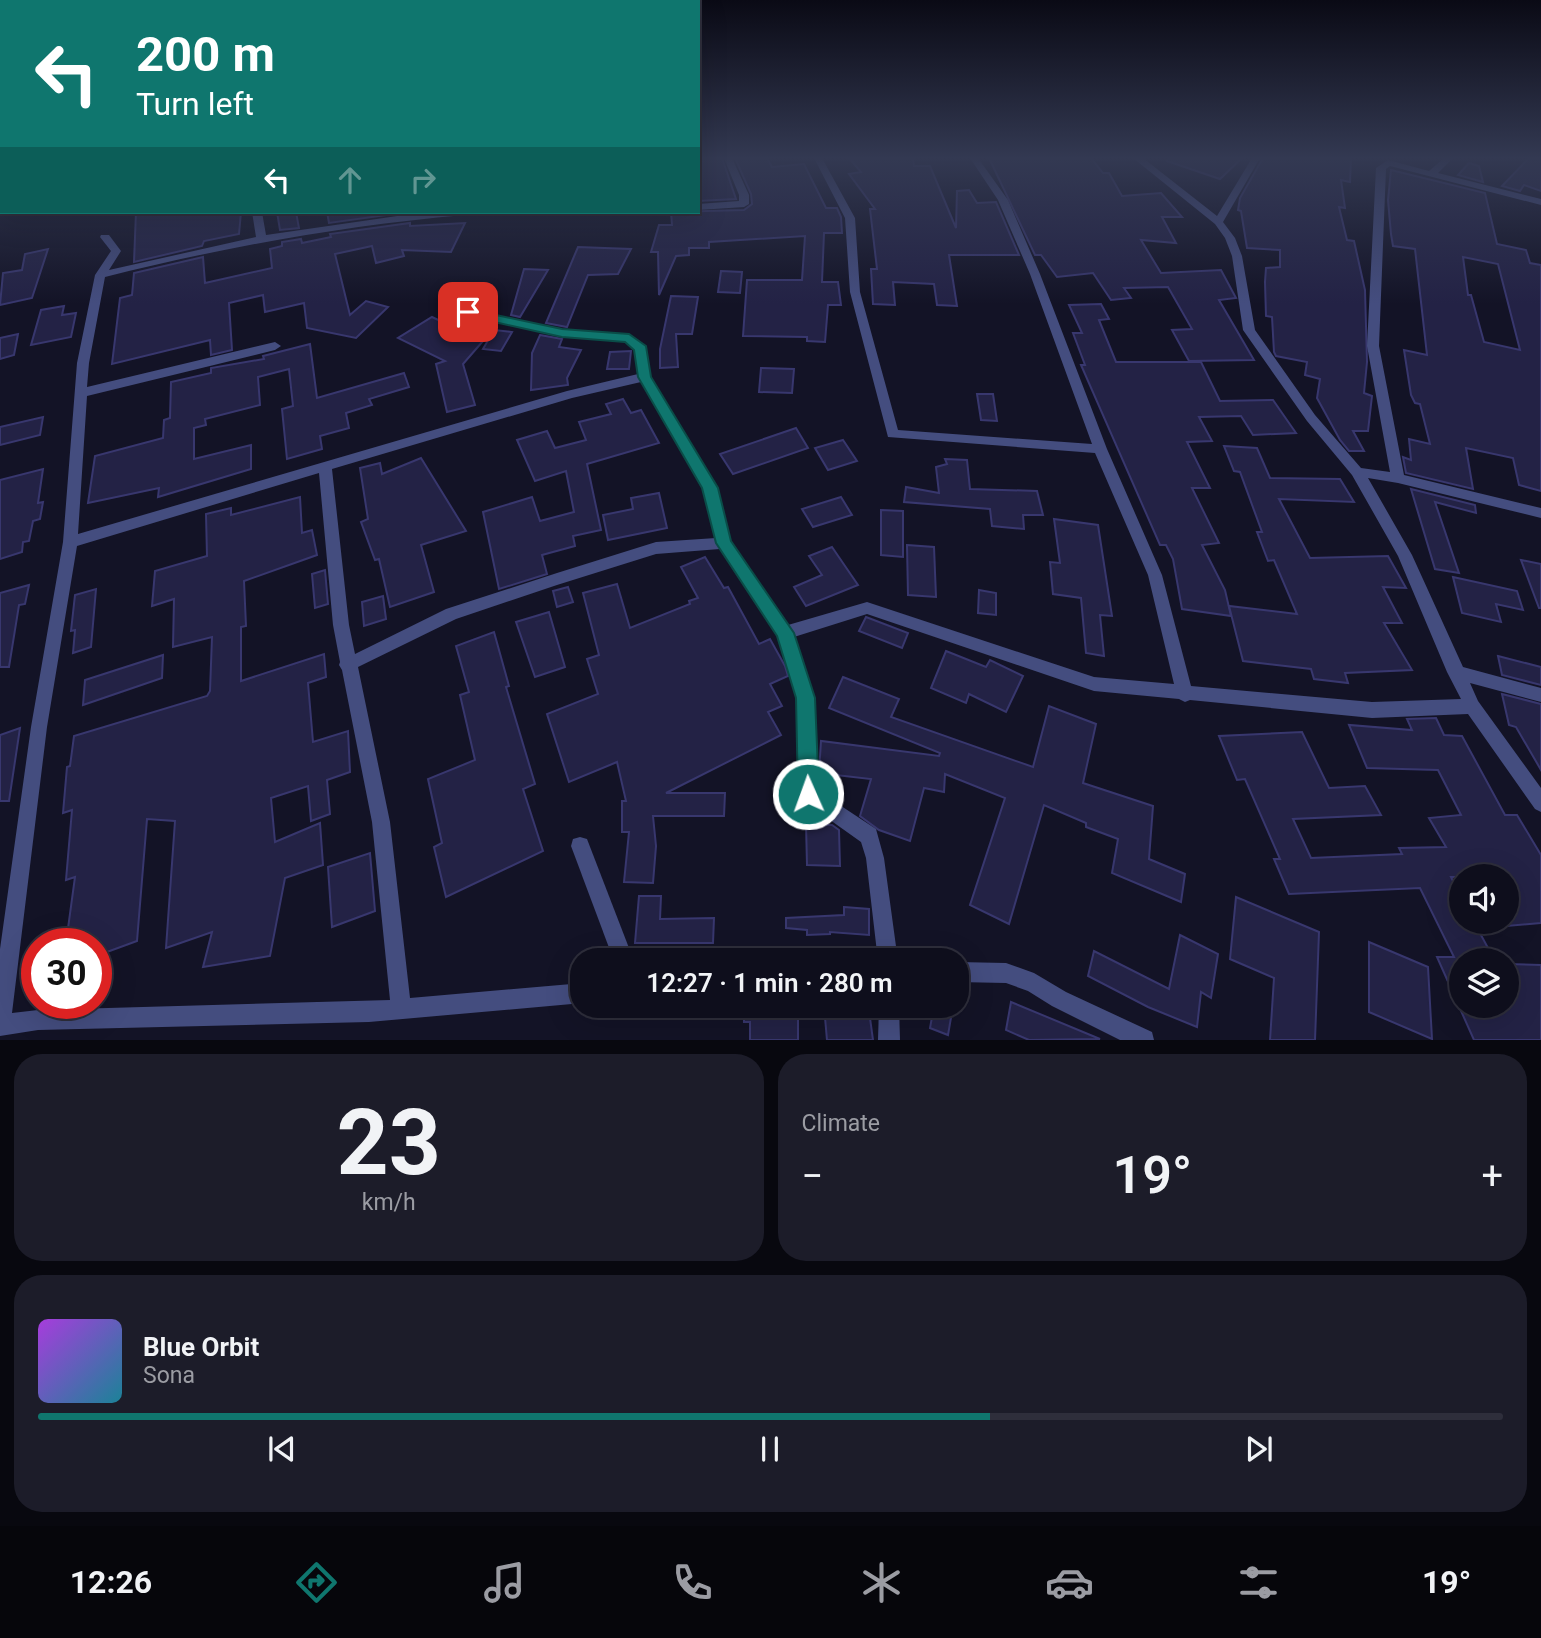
<!DOCTYPE html>
<meta charset="utf-8">
<style>
body{margin:0;font-family:Roboto,sans-serif;background:#1c1c29;color:#f1f3f6;height:100vh;display:flex;flex-direction:column;font-size:26px;white-space:nowrap}
*{box-sizing:border-box;margin:0}
p{font-size:23px;color:#9b9ca3}
.icon{flex:none;width:38px;height:38px;fill:none;stroke:currentColor;stroke-width:2;stroke-linecap:round;stroke-linejoin:round}
.map{position:relative;height:1040px;overflow:hidden}
.side{display:flex;flex-direction:column;gap:14px;padding:14px;background:#08080f;flex:1}
.side>*{flex:none}
.guide{position:absolute;left:0px;top:0px;width:700px;height:214px;box-shadow:0 7px 28px #0002,0 0 0 2px #2e2e3b;background:#0f766e;color:#fff;overflow:hidden}
.tools{position:absolute;left:1449px;top:864px;display:grid;gap:14px}
.tools a{display:grid;place-items:center;width:70px;height:70px;border-radius:50%;background:#0e0e1c;box-shadow:0 7px 28px #0002,0 0 0 2px #2e2e3b;font-size:35px}
.speed{position:absolute;left:21px;top:928px;display:flex;gap:14px;font-size:35px;font-weight:700;text-align:center}
.speed>*{display:grid;place-content:center;width:91px;height:91px;border-radius:50%;background:#0e0e1c;box-shadow:0 7px 28px #0002,0 0 0 2px #2e2e3b;line-height:1}
.speed .limit{border:10px solid #d22;background:#fff;color:#111}
.pin{position:absolute;display:grid;place-items:center;width:60px;height:60px;color:#fff;margin:-30px;border-radius:14px;box-shadow:0 4px 10px #0006}
.me{position:absolute;width:77px;margin:-38px;rotate:358deg;stroke-linejoin:round;filter:drop-shadow(0 0 5px #0008)}
.turn{display:flex;align-items:center;gap:24px;height:147px;padding:0 21px;font-size:32px}
.turn .icon{width:91px;height:91px;stroke-width:2.5}
.turn b{display:block;font-size:49px;line-height:60px}
.lanes{display:flex;align-items:center;height:66px;padding:0 21px;background:#0003;justify-content:center;gap:35px;direction:ltr}
.lanes .off{opacity:.35}
.big{font-size:52px;font-weight:600;line-height:1.1}
.side .card{flex:1;display:flex;flex-direction:column;justify-content:center;gap:10px;min-width:0;padding:0 24px;border-radius:28px;background:#1c1c29}
.side .dial{align-items:center;gap:0}
.dial b{font-size:91px;line-height:1}
.song{display:flex;align-items:center;gap:21px}
.cover{width:84px;height:84px;border-radius:10px;background:linear-gradient(135deg,hsl(280 70% 55%),hsl(190 70% 35%))}
.played{height:7px;border-radius:4px;background:linear-gradient(90deg,#0f766e 65%,#2e2e3b 65%)}
.keys{display:flex;justify-content:space-around;direction:ltr}
.heat{display:flex;justify-content:space-between;align-items:center;font-size:38px;direction:ltr}
.side .tiles{flex:1;display:grid;gap:14px;grid-template-columns:1fr 1fr}
.card:last-child{grid-column:span 2}
.trip{position:absolute;left:570px;top:948px;width:399px;height:70px;border-radius:28px;background:#0e0e1c;box-shadow:0 7px 28px #0002,0 0 0 2px #2e2e3b;font-weight:600;line-height:70px;text-align:center}
.dock{display:flex;height:112px;justify-content:space-around;align-items:center;background:#06060b;color:#9b9ca3}
.dock .icon{width:49px;height:49px}
.dock .current{color:#0f766e}
.dock b{font-size:32px;color:#f1f3f6}
.map>svg:first-child{display:block}
</style>
<div class="map">
<svg width="1541" height="1040" viewBox="0 0 1541 1040">
<rect width="100%" height="100%" fill="#131326"/>
<g fill="#232245" stroke="#38376e" stroke-width="2" fill-rule="evenodd">
<path d="M698,158H722L736,199L698,201Z"/>
<path d="M735,158H767L772,167L804,164L826,208H837L841,217L842,233H824L822,282H838L841,305H828L825,342L807,341V337L743,336L747,280H802L805,236L709,242V248H689V255L676,256L659,295L658,252H651L659,225H672L671,212L744,210L752,204L751,194Z"/>
<path d="M849,158H913L914,166H930L956,228L957,191L969,190L977,203L996,202L1019,255H949L957,306L937,305L934,284L893,282L895,305L873,304L871,269H877L870,209H875L849,174L861,172Z"/>
<path d="M989,158H1091L1103,173H1109L1122,196L1161,193L1182,217H1162L1176,243L1141,240L1161,273L1221,270L1236,298L1219,300L1254,360L1189,361L1172,330L1192,329L1168,287L1124,288L1131,298L1111,300L1093,273L1057,277L1041,255H1035Z"/>
<path d="M1168,158H1242L1220,179L1167,161Z"/>
<path d="M1263,158H1351L1350,182L1341,180L1345,208L1339,207L1347,240L1354,241L1365,290L1367,362L1364,393L1372,396L1368,431H1353L1364,451H1349L1340,440L1317,398L1320,379L1305,375L1307,362L1276,356L1274,352L1272,317L1266,316L1265,282L1266,268L1280,267V250L1247,248L1241,211L1238,210L1240,198Z"/>
<path d="M1529,158H1541V191L1524,185L1520,191L1502,186Z"/>
<path d="M1469,163L1479,166L1483,182L1458,175Z"/>
<path d="M1391,170L1485,193L1497,244L1526,250L1530,263L1541,265V491L1519,485L1513,458L1466,448L1473,489L1406,473L1403,457L1411,460L1409,439L1430,444L1420,404L1415,403L1411,395L1404,350L1427,355L1415,249L1393,246L1391,234L1388,200ZM1463,257L1498,264L1520,350L1484,342L1471,295H1468Z"/>
<path d="M136,212H241L239,234L204,241L202,246L134,262Z"/>
<path d="M277,212H296L299,228L280,230Z"/>
<path d="M327,212H408L329,223Z"/>
<path d="M410,223V226L465,223L451,252L402,250L404,256L376,263L372,246L335,254L350,315L366,301L388,307L356,338L307,328L304,303L265,312L263,295L229,303L232,350L211,355L210,340L112,364L120,298L132,295L134,273L203,257L205,283L272,268L270,249L282,246V242L301,239L302,243L331,237L330,234Z"/>
<path d="M578,247L631,249L618,274L588,275L567,327L546,323Z"/>
<path d="M48,249L32,298L0,305L3,273L22,270L25,254Z"/>
<path d="M524,269L548,270L520,317L511,315Z"/>
<path d="M721,271L742,272L740,293L718,292Z"/>
<path d="M671,296L698,297L692,334H676L678,367L660,368V349Z"/>
<path d="M1101,304L1109,319L1099,320L1116,362H1201L1220,401L1273,400L1296,433L1253,435L1241,416L1199,417L1212,441L1187,442L1210,488H1192L1219,543L1202,545L1225,590L1231,616L1182,609L1173,559L1166,545H1160L1081,365H1085L1073,333H1082L1069,305Z"/>
<path d="M64,306L62,315L76,313L71,337L31,345L41,310Z"/>
<path d="M432,317L483,341L463,364L475,405L447,412L436,364L445,361L398,338Z"/>
<path d="M494,330L512,332L501,351L483,349Z"/>
<path d="M18,334L14,355L0,359V338Z"/>
<path d="M540,335L562,339L559,347L581,350L567,378L568,385L531,390L532,353Z"/>
<path d="M310,344L317,398L404,373L409,387L369,399L372,405L346,413L349,428L320,436L322,449L287,459L282,409L293,406L289,369L258,377L260,405L205,419L206,425L194,428V459L251,445V469L158,497L159,488L88,503L95,456L163,438L164,420L170,418L171,382L211,373V368L264,359L263,356Z"/>
<path d="M631,351L629,369H607L610,352Z"/>
<path d="M761,368L794,369L792,393L759,392Z"/>
<path d="M977,394H993L997,421L981,420Z"/>
<path d="M623,399L631,413L641,410L659,443L587,464L601,530L573,536L575,546L542,555L547,574L499,589L483,512L532,497L540,521L574,512L566,471L535,481L517,440L547,431L555,448L586,440L579,422L611,414L606,404Z"/>
<path d="M43,417L40,435L0,445V427Z"/>
<path d="M796,428L808,448L733,474L720,454Z"/>
<path d="M843,440L857,461L828,470L815,448Z"/>
<path d="M1224,446L1257,448L1270,478L1340,479L1354,502L1279,499L1310,558L1388,556L1406,588L1383,587L1402,623H1384L1412,670L1345,673L1348,683L1314,679L1311,669L1243,661L1229,606L1297,614L1274,560L1268,561L1257,532H1262L1240,472L1234,471Z"/>
<path d="M421,458L466,531L421,545L434,592L390,607L379,559L375,560L361,522L368,519L360,468L380,463L382,474Z"/>
<path d="M945,459L967,460L970,489L1037,491L1043,515H1023L1024,529L992,526L990,509L904,502L906,487L939,493L936,467L947,464Z"/>
<path d="M43,469L38,503L43,502L40,519L33,521L29,541L23,542L22,552L0,559V480Z"/>
<path d="M1411,489L1475,505L1476,513L1435,502L1459,573L1435,569Z"/>
<path d="M659,493L667,528L608,540L603,515L633,509L631,498Z"/>
<path d="M300,497L302,533L312,530L317,555L244,581L246,626L241,627V681L324,654L326,677L308,683L313,742L348,731L350,772L327,780L330,814L311,821L308,786L271,798L275,842L320,823L323,865L285,878L270,956L203,967L212,932L166,948L175,821L147,819L137,941L96,956V943H66L75,877L66,880L72,810L63,813L67,767L70,766L74,736L207,696L210,691L212,637L173,647L174,599L152,606L155,571L207,556L206,514L231,508V515Z"/>
<path d="M841,497L852,515L813,527L802,509Z"/>
<path d="M881,510L903,511V557L881,555Z"/>
<path d="M1054,519L1098,525L1112,616L1100,615L1104,656L1086,653L1081,598L1053,594L1050,562L1060,563Z"/>
<path d="M907,545L934,547L936,597L908,595Z"/>
<path d="M832,547L858,585L806,606L794,587L822,575L809,556Z"/>
<path d="M705,557L724,588L728,587L759,644L770,639L785,666L788,676L770,684L782,706L768,712L781,735L666,793H725L724,816H653L656,846L653,883L624,882L629,832H622V801H626L617,762L569,782L547,714L598,694L587,659L599,655L583,593L617,584L630,628L690,604L689,601L698,598L681,567Z"/>
<path d="M1521,560L1541,564V608H1539Z"/>
<path d="M325,570L328,604L315,608L312,574Z"/>
<path d="M1453,577L1517,591L1523,610L1496,604L1501,622L1462,613Z"/>
<path d="M29,585L25,604L19,605L9,667H0V593Z"/>
<path d="M568,587L573,602L557,607L553,591Z"/>
<path d="M96,589L91,647L73,653L75,630L71,631L75,595Z"/>
<path d="M979,590L996,593V615L978,613Z"/>
<path d="M383,596L386,619L364,626L362,602Z"/>
<path d="M549,612L565,667L535,677L516,622Z"/>
<path d="M866,617L908,633L902,648L859,631Z"/>
<path d="M494,632L509,686L506,687L535,784L523,789L543,851L446,897L434,847L442,843L428,779L475,760L460,695L469,692L456,646Z"/>
<path d="M946,651L986,667L990,660L1023,676L1006,712L969,694L966,703L931,688Z"/>
<path d="M163,655L162,678L83,705L85,680Z"/>
<path d="M1498,656L1541,667V685L1502,675Z"/>
<path d="M843,677L899,699L891,717L1033,767L1049,706L1096,724L1083,783L1153,806L1149,859L1185,874L1181,902L1112,873L1118,839L1086,827V823L1044,805L1009,924L970,905L1005,798L945,774L944,792L924,788L910,841L879,830L860,816L871,779L819,773L821,741L939,756L940,753L829,708Z"/>
<path d="M1502,694L1541,704V770L1516,727L1509,725Z"/>
<path d="M1436,718L1444,735L1462,736L1505,815H1517L1541,855V923L1507,926V877H1451L1461,897V922H1474L1495,961H1461V1006H1507V964L1541,965V1040H1474L1437,957H1454L1420,888L1289,894L1274,859H1280L1245,779L1237,780L1219,736L1302,732L1329,788L1365,786L1381,815L1293,819L1311,858L1402,854L1399,848L1446,847L1429,818L1461,815L1438,770L1367,768L1349,725L1412,730L1407,719Z"/>
<path d="M20,728L9,801H0V735Z"/>
<path d="M806,824L832,825L839,830L840,866L807,865Z"/>
<path d="M370,853L375,911L332,927L328,867Z"/>
<path d="M639,896H661L660,919L714,918L713,943H635Z"/>
<path d="M1236,897L1319,932L1315,1040H1270L1274,978L1230,959Z"/>
<path d="M844,907L869,909V935L830,932V934L807,935V930L786,928V918L844,915Z"/>
<path d="M1180,935L1218,954L1211,998L1201,992L1197,1027L1148,1007L1088,976L1094,951L1169,989Z"/>
<path d="M1369,942L1428,967L1432,1039L1369,1012Z"/>
<path d="M1011,1002L1100,1039L1029,1040L1006,1030Z"/>
<path d="M744,1006H798V1040H750V1022H744Z"/>
<path d="M824,1006H847L848,1019L870,1018L873,1040H827Z"/>
<path d="M934,1006H953L948,1035L930,1028Z"/>
</g>
<g fill="none" stroke-linecap="round" stroke-linejoin="round">
<g fill="#444d7f" fill-rule="evenodd">
<path d="M724,158H732L749,195V204L744,207L698,210V204L739,201V195Z"/>
<path d="M814,158H822L855,218L860,292L898,430L1092,444L1030,274L998,200L970,158H978L1008,200L1040,274L1107,449L1162,575L1191,686L1372,702L1461,699L1447,672L1398,556L1352,475L1307,421L1243,330L1232,256L1225,238L1215,224L1133,158H1143L1217,216L1252,158H1260L1223,222L1235,238L1242,256L1255,330L1315,415L1361,468L1390,472L1367,346L1376,168L1388,160L1429,171L1444,158H1453L1438,173L1541,199V205L1390,166L1386,169L1379,346L1404,475L1541,508V518L1398,483L1368,478L1412,555L1463,667L1541,688V702L1470,683L1478,701L1541,788V812L1535,809L1468,714L1372,718L1190,700L1185,702L1179,699L1094,691L867,614L794,637L814,698L817,790L876,829L884,858L898,961H878L866,858L861,842L802,800L799,794L798,698L778,635L720,549L656,554L557,585L456,619L358,667L390,822L410,998L583,983V1003L369,1022L38,1030L0,1036V949L31,727L63,542L77,363L95,275L111,251L100,237L101,235H109L121,251L109,270L256,237L252,212H262L266,235L418,213L469,212L464,215C342,226 224,247 105,277L89,363L87,387L275,342L281,346L275,350L87,396L78,534L567,391L638,374L635,350L626,341L563,337L440,309V305L444,304L563,329L629,334L645,346L650,377L717,488L731,542L788,625L867,602L1094,677L1174,684L1148,575L1095,453L888,437L850,292L845,218ZM641,382L703,488L716,538L656,542L557,573L446,609L355,654L349,625L332,469L572,398ZM319,473L333,625L340,662L339,665L342,670L372,822L390,1000L38,1010L12,1013L47,727L77,546Z"/>
<path d="M580,837L587,839L634,961H614L571,846L573,839Z"/>
<path d="M957,962L1006,963L1034,973L1066,992L1152,1032L1154,1040H1120L1052,1006L1028,991L1006,983L957,982Z"/>
<path d="M879,1006H899L900,1040H878Z"/>
</g>
</g>
<linearGradient id="sky" x2="0" y2="1"><stop stop-color="#0a0a15"/><stop offset="0.52" stop-color="#333952"/><stop offset="1" stop-color="#333952" stop-opacity="0"/></linearGradient>
<rect width="1541" height="304" fill="url(#sky)"/>
<path fill="#0f766e" stroke="#0a4d48" stroke-width="2" d="M468,309L562,329L629,334L646,346L651,377L718,488L731,541L794,633L815,698L819,794L816,801L808,804L801,801L798,794L796,698L777,636L716,543L702,488L638,377L634,350L625,342L562,337L463,315V310Z"/>
</svg>
<div class="tools">
<a><svg class="icon" aria-label="sound" viewBox="0 0 24 24"><path d="M4 9h4l5-4v14l-5-4H4zM17 9q2 3 0 6"/></svg></a>
<a><svg class="icon" aria-label="layers" viewBox="0 0 24 24"><path d="M12 4l9 5-9 5-9-5zM3 14l9 5 9-5"/></svg></a>
</div>
<div class="speed"><div class="limit">30</div></div>
<div class="pin" style="left:468px;top:312px;background:#d93025"><svg class="icon" aria-label="arrive" viewBox="0 0 24 24"><path d="M6 21V4h12l-3 4 3 4H6"/></svg></div>
<svg class="me" style="left:808px;top:794px" viewBox="-20 -20 40 40"><circle r="17" fill="#0f766e" stroke="#fff" stroke-width="3"/><path d="M0-11L8 9 0 5-8 9z" fill="#fff"/></svg>
<div class="trip">12:27 · 1 min · 280 m</div>
<div class="guide">
<div class="turn"><svg class="icon" aria-label="left" viewBox="0 0 24 24"><path d="M17 20v-9H6M10 6l-5 5 5 5"/></svg><div><b>200 m</b>Turn left</div></div>
<div class="lanes"><svg class="icon" aria-label="left" viewBox="0 0 24 24"><path d="M17 20v-9H6M10 6l-5 5 5 5"/></svg><svg class="icon off" aria-label="ahead" viewBox="0 0 24 24"><path d="M12 20V5M6 11l6-6 6 6"/></svg><svg class="icon off" aria-label="right" viewBox="0 0 24 24"><path d="M7 20v-9h11M14 6l5 5-5 5"/></svg></div>
</div>
</div>
<section class="side">
<div class="tiles">
<div class="card dial"><b>23</b><p>km/h</p></div>
<div class="card"><p>Climate</p>
<div class="heat"><a>−</a><b class="big">19°</b><a>+</a></div>
</div>
<div class="card">
<div class="song"><i class="cover"></i><div><b>Blue Orbit</b><p>Sona</p></div></div>
<div class="played"></div>
<div class="keys"><svg class="icon" aria-label="previous" viewBox="0 0 24 24"><path d="M18 5L8 12l10 7zM5 5v14"/></svg><svg class="icon" aria-label="pause" viewBox="0 0 24 24"><path d="M8 5v14M16 5v14"/></svg><svg class="icon" aria-label="next" viewBox="0 0 24 24"><path d="M6 5l10 7-10 7zM19 5v14"/></svg></div>
</div>
</div>
</section>
<nav class="dock">
<b>12:26</b>
<svg class="icon current" aria-label="directions" viewBox="0 0 24 24"><path d="M12 3l9 9-9 9-9-9zM9 14v-3h6M13 9l2 2-2 2"/></svg>
<svg class="icon" aria-label="music" viewBox="0 0 24 24"><path d="M9 18V5l10-2v13"/><circle cx="6" cy="18" r="3"/><circle cx="16" cy="16" r="3"/></svg>
<svg class="icon" aria-label="phone" viewBox="0 0 24 24"><path d="M5 4h4l2 5-3 2q2 4 5 5l2-3 5 2v4C11 20 4 13 5 4z"/></svg>
<svg class="icon" aria-label="climate" viewBox="0 0 24 24"><path d="M12 3v18M4 7l16 10M4 17L20 7"/></svg>
<svg class="icon" aria-label="car" viewBox="0 0 24 24"><path d="M5 17H2v-5l4-1 3-4h7l3 4 3 1v5h-3M9 17h6M6 11h13"/><circle cx="7" cy="17" r="2"/><circle cx="17" cy="17" r="2"/></svg>
<svg class="icon" aria-label="filters" viewBox="0 0 24 24"><path d="M4 7h16M4 17h16"/><circle cx="9" cy="7" r="2"/><circle cx="15" cy="17" r="2"/></svg>
<b>19°</b>
</nav>
